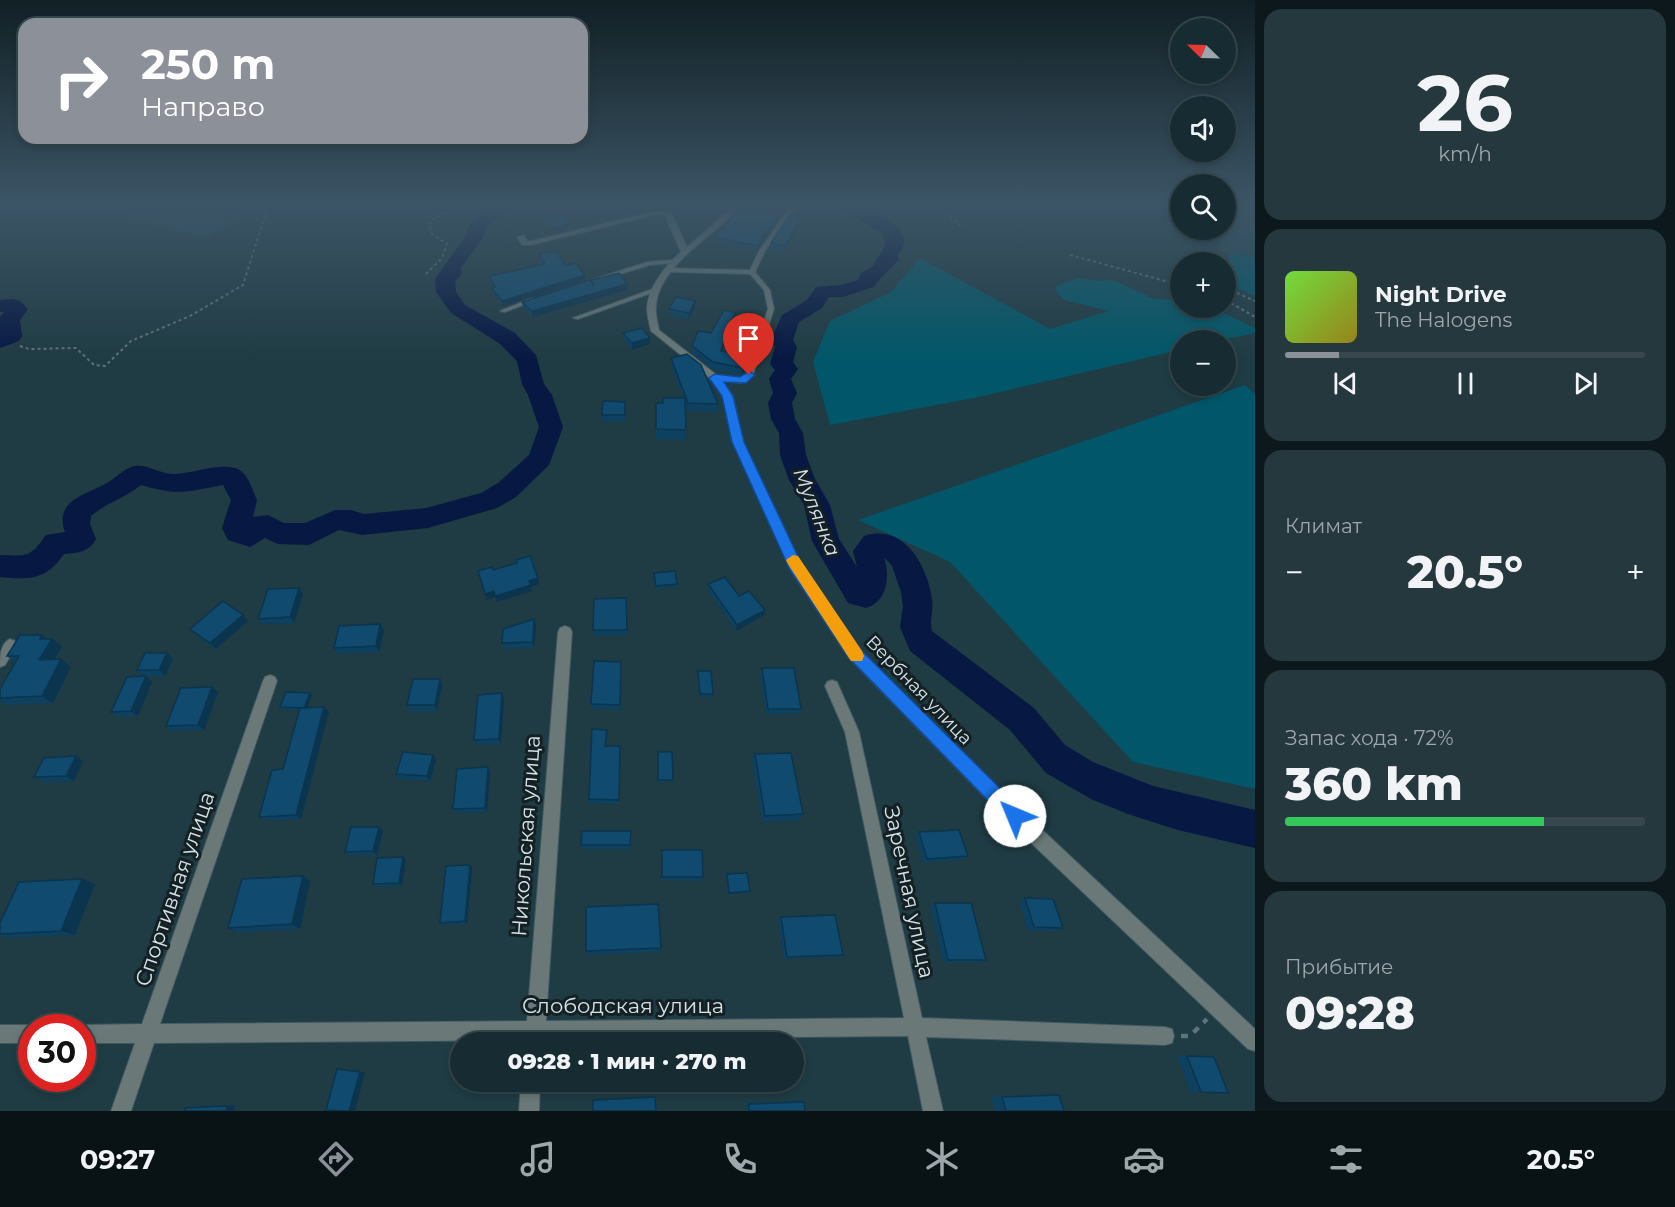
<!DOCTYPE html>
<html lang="ru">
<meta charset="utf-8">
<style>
body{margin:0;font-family:Montserrat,sans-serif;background:#24383e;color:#f1f3f6;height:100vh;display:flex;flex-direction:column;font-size:22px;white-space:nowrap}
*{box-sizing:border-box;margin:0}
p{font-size:20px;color:#9ea7ac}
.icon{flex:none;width:33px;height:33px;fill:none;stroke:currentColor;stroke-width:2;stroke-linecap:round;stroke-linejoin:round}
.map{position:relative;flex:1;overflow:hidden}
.panel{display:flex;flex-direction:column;gap:9px;padding:9px;background:#0d181c;width:420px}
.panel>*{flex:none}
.banner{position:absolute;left:18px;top:18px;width:570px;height:126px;border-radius:18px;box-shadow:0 3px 9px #0003,0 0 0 2px #36484d;background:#8c9099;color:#fff;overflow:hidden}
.needle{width:39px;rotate:293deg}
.fabs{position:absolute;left:1170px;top:18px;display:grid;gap:12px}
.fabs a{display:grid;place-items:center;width:66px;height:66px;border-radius:50%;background:#172c32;box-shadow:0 3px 9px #0003,0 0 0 2px #36484d;font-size:30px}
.speed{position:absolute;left:18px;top:1014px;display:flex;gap:12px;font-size:30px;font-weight:700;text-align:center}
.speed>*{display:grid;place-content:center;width:78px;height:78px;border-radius:50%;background:#172c32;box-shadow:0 3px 9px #0003,0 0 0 2px #36484d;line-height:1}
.speed .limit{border:9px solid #d22;background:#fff;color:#111}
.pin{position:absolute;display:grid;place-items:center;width:51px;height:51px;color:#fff;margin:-62px -26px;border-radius:50% 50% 50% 0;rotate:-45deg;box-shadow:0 0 6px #0007}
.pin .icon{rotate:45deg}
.me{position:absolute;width:66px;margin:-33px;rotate:315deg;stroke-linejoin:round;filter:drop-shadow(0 0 4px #0008)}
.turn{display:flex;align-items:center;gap:21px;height:126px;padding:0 24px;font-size:27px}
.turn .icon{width:78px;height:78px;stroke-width:2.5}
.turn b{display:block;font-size:42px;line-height:51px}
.big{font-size:45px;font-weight:800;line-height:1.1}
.panel .tile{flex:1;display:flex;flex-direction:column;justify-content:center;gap:9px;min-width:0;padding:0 21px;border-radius:18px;background:#24383e}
.panel .dial{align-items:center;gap:0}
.dial b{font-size:78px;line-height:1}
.song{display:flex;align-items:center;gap:18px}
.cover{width:72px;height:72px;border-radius:9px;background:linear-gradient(135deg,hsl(100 70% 55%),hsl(50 70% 35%))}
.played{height:6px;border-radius:3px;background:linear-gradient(90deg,#8c9099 15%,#36484d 15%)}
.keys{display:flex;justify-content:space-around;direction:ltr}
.heat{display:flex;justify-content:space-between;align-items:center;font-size:33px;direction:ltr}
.charge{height:9px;border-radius:4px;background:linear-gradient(90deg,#34c759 72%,#36484d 0)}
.trip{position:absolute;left:450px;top:1032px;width:354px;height:60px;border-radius:30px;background:#172c32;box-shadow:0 3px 9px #0003,0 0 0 2px #36484d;font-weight:800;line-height:60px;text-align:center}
.menu{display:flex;height:96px;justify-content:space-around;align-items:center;background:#091214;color:#9ea7ac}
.menu .icon{width:42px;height:42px}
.menu .current{color:#8c9099}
.menu b{font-size:27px;color:#f1f3f6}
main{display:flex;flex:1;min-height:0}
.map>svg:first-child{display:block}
</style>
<main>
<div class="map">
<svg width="1255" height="1111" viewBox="0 0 1255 1111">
<rect width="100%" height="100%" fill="#1f3b43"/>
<g fill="#224752">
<path d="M110,203H263L205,238L101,208Z"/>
<path d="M1226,203H1255V255L1223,252L1215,230H1226Z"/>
</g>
<g fill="#015769">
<path d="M1229,253L1255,256V296L1232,287L1236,283L1226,278L1230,270Z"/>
<path d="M920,258L1050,329L1109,311L1064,300L1056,291L1057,286L1078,278L1097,281L1106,280L1118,282L1154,299L1180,300V308H1213L1255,328V333L1222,340H1180V350L979,397L830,425L813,362L830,321L891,292Z"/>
<path d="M1245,385L1255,394V789L1133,762L950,562L858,520Z"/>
</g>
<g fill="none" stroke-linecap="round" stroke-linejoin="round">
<g fill="#071843" fill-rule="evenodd">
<path d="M496,203H519L501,214L486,227L483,238L461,268L462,274L455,281L456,292L465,305L515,333L536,355L544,384L552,395L563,427L549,465L516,497L497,508L428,528L362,535L339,530L309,545L278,544L265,538L250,547L228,540L222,528L231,500L223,485C185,492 180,496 141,485C125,498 106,503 91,516L90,524L96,539C89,552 78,553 64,554C46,580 30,580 0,577V555C27,556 30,558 46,535L65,532C53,500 88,494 107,483C116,478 124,468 135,466C148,464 162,475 175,474C195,473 221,462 238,469C248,474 253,491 257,500L253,517L268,515L284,523H305L335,510H351L364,514L426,508L481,493L498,483L529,455L539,427L528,395L522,384L517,361L499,343L451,313L436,292L435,279L465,237L469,225Z"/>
<path d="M833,203C839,203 846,203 852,203C868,205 898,222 904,238C906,245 901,250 897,255L899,259C891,269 881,276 874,287L843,297H829L822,308L799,322L793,340L797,347L793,362L798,369L791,379L797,393L792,403L795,419L803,433L806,455L815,479L830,505L839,539L857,567L853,551L864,536C904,523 927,565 932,599C934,610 929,621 932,631L1034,708L1065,745L1093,762L1153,786L1255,810V848L1178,830L1128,814L1091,799L1046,773L1010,730L910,651L900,627L903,606L901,592L892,566L884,557C890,576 888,601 866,608L848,603L812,541L804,505L789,480L780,455L779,433L771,419L768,403L773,393L769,379L775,370L770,364L775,347L771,340L782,315L807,300L816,287L841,285L858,280L861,273L872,267L885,246L883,234Z"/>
<path d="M13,299L20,301L28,309L20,320L22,336L19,341L0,348V317L4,312H0V300Z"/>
</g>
<g stroke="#405961" stroke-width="2">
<g id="lane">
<path d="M791,205L796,206L765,251L755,272L770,290L774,309L753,375L742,383L712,380V376H715L740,379L746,374L768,309L764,290L750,274L667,272L664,270L667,268L750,270L759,251Z"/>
<path d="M672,260L675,262L674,263L650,265L581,286L576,285L647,262Z"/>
<path d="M658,287L660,288V290L578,319L573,318Z"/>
<path d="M532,298L535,300L534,301L505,312L500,311Z"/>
</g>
</g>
<g stroke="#405961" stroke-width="2">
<g id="street">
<path d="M738,203H745C719,233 658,264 656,307C655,315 658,323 659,330L718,376L733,396L743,442L802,567L859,650L1021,810L1255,1029V1051L1248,1049L1009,822L849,658L791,570L733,442L723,396L712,380L651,331C649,323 647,315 647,308C648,287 666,265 681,252L665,216L655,215L531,245H522L517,237L524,235L527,241H531L655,211L671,212L687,247Z"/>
<path d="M565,626L570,628L572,632L546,1021L904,1018L845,732L825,686L827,682L832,680L837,682L859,732L922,1018L1165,1027L1172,1029L1174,1036L1172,1043L1165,1045L926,1037L943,1111H923L908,1036L545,1039L544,1042H526V1040L154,1043L131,1111H111L135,1043H82V1028H75L82,1025L142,1024L263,681L265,677L270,675L275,677L277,681L160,1024L527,1021L558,632L560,628Z"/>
<path d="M10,639L15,641L17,645L5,665L0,667C0,656 0,644 10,639Z"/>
<path d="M0,1025H32L39,1028H32V1043H0Z"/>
<path d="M521,1082H540L539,1111H519Z"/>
</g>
</g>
<g stroke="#5d747b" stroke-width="2" stroke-dasharray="3 3" stroke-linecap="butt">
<path d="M420,203L424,211L447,213"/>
<path d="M923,203L951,217L960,225L957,226"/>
<path d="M1070,255L1180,285"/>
<path d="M426,274L442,258L447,244L432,234L429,224L435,218L470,203"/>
<path d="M1226,288L1255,301"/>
<path d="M1226,300L1255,317"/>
<path d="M20,346L29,349L76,348L94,365L105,366L131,341L190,316L243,285L269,203"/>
</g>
<path stroke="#5d747b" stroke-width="4.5" stroke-dasharray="7 7" stroke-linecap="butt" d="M1181,1036H1190L1207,1019"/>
<use href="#lane" fill="#6a7878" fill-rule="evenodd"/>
<use href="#street" fill="#6a7878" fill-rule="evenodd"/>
</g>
<g fill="#0e405f">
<path d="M734,203L728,209H715L716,204Z"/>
<path d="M742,203H774L773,209H760L779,219L756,251L714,242L715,237Z"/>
<path d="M801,219L800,225L784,251L770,248L771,243Z"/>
<path d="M544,220L571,222V226L556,231L544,223Z"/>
<path d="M539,254L585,275V280L503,306L493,293L492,288H493L490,281L489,276L543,264L540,259Z"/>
<path d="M591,280L627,290L533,317L523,308L522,302L591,282Z"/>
<path d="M695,308L688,320L669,316V309Z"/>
<path d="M736,313V319L729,330L722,351L748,357L747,364L742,375L712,369L692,353V346Z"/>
<path d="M623,333L650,344L632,350L624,340Z"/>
<path d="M671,358L718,404L717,412L688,411L686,406V430L685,440L655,439L656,403H663L683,398L671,366Z"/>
<path d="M625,402V422L602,421V415Z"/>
<path d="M654,573L677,584V587L655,589Z"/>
<path d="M708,584L739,596L765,610L764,615L736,631L707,589Z"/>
<path d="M299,588L303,594L294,623L263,624L258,619Z"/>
<path d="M626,598L627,635L594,636L593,630Z"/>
<path d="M534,619L536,625L534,648L503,649L502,643Z"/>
<path d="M248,621L216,649L196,635L190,629Z"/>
<path d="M380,624L384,630L379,652L337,654L334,648Z"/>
<path d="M42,635L62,646L54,660L61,659L71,667L53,703L7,705L0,701V689L15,662L7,656Z"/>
<path d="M167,653L173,659L165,676H143L137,670Z"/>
<path d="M621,662L620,710L591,709V704Z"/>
<path d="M762,668L801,709L798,714H766L760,674Z"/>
<path d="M698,671L713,694L712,697H700Z"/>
<path d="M146,676L152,682L138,716L118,717L111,712Z"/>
<path d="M440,679L442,685L437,711H410L407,705Z"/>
<path d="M212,687L218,692L204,730L172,731L166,726Z"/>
<path d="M312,695L308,707H324L329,712L301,819L265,821L259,817L283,769L299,710H283L280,707Z"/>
<path d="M504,699L501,744L476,745L474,740Z"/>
<path d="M607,734L606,746H620L619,804L589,803V799Z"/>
<path d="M658,752L673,780V782H658Z"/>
<path d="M755,754L803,814L799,820L762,822L752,761Z"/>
<path d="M76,756L83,761L74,781L43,782L34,777Z"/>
<path d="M436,760L430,781L399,779L396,774Z"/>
<path d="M490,772L487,812L455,813L453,809Z"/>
<path d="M383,831L377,855H349L345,852Z"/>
<path d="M631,831L630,849H582L581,845Z"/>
<path d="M919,832L968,856L962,860L923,862L915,836Z"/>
<path d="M662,850L703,877L702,881L662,880Z"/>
<path d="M406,860L402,886L377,887L373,884Z"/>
<path d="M470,865L472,868L467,924L443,925L440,923Z"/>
<path d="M727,874L750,891L749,893L728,894L726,876Z"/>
<path d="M303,876L310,881L300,929L238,932L228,928Z"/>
<path d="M95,884L75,935L10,938L0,936V923Z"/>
<path d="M1025,898L1063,928L1055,931L1027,930L1019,901Z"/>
<path d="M935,903L986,960L980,962H943L930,906Z"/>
<path d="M781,917L843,955L839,957L784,959L778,920Z"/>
<path d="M661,948L660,952L587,955L586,951Z"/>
<path d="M1177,1056H1187L1228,1093L1190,1092Z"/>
<path d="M1047,1095H1059L1064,1111H995L991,1097Z"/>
<path d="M801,1101L805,1111H747L746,1103Z"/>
</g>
<g fill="#0b344e">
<path d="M729,203H734L728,209V204Z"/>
<path d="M779,214V219L756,251L757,246Z"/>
<path d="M801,219L800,225L784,251L785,246Z"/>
<path d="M571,222V226L556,231V228Z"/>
<path d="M585,275V280L503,306L502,301Z"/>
<path d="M627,284V290L533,317L532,311Z"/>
<path d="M695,301V308L688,320L689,313Z"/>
<path d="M736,313V319L729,330L720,357L721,351L729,324Z"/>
<path d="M650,338V344L632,350V343Z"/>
<path d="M748,357L747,364L742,375L743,368Z"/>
<path d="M538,578L539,584L531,587L532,591L497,602L495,596L529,581Z"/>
<path d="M299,588L303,594L294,623L290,617Z"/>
<path d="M494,591L495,597L486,600L485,594Z"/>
<path d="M765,610L764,615L736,631L737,625Z"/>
<path d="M243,615L248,621L216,649L210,643Z"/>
<path d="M534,619L536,625L534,648L533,642Z"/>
<path d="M380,624L384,630L379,652L376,646Z"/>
<path d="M42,635L50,641L52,639L62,646L49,668L39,660L40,639Z"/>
<path d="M167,653L173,659L165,676L159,670Z"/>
<path d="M61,659L71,667L53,703L42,696Z"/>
<path d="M146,676L152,682L138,716L131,711Z"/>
<path d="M440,679L442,685L437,711L435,705Z"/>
<path d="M212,687L218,692L204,730L198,725Z"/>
<path d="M310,693L312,695L307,710L304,708Z"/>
<path d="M502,693L504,699L501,744L499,739Z"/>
<path d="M324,707L329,712L301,819L296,815Z"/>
<path d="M433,755L436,760L430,781L427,776Z"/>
<path d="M76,756L83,761L74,781L66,776Z"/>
<path d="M488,767L490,772L487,812L485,808Z"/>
<path d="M379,827L383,831L377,855L373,851Z"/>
<path d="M403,857L406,860L402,886L399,883Z"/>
<path d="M470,865L472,868L467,924L465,921Z"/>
<path d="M303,876L310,881L300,929L292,924Z"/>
<path d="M82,879L95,884L75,935L61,931Z"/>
<path d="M360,1072H365L355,1111H349Z"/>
<path d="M235,1105L233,1111H226L227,1106Z"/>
</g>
<g fill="#104b6f" stroke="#0b344e" stroke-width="1.5">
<path d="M742,203H774V204H759L756,208L779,214L757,246L715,237Z"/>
<path d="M559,215L571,222L556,228L544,220Z"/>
<path d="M789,216L801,219L785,246L771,243Z"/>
<path d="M556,251L565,265L576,263L585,275L502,301L492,288L495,287L489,276L545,264L539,254Z"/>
<path d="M619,273L627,284L532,311L522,302L590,280L594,286L591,280Z"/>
<path d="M676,297L695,301L689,313L669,309Z"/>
<path d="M724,310L736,313L729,324L721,351L748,357L743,368L713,362L692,346L698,331L711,333Z"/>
<path d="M642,328L650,338L632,343L623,333Z"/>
<path d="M687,354L701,365L718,404L688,403L671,358Z"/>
<path d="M663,398H685L686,430L656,429V403H663Z"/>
<path d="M603,401L625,402V415H602Z"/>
<path d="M530,556L538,578L529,581L531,585L495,596L494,591L485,594L478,571L492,567L493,570L517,563L516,560Z"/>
<path d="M675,571L677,584L656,586L654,573Z"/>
<path d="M725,577L739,596L749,591L765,610L737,625L708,584Z"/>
<path d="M299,588L290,617L258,619L268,589Z"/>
<path d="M626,598L627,630H593L594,599Z"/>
<path d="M223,601L243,615L210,643L190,629Z"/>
<path d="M534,619L533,642L502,643L503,629Z"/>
<path d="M380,624L376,646L334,648L339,626Z"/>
<path d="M20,635H42L40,639H52L39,660L61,659L42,696L0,698V689L19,656H7Z"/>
<path d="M145,653H167L159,670H137Z"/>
<path d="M594,661L621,662L620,705L591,704Z"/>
<path d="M762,668H794L801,709H768Z"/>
<path d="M698,671H711L713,694H700Z"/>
<path d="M146,676L131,711L111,712L127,677Z"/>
<path d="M413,679H440L435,705H407Z"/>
<path d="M212,687L198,725L166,726L181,688Z"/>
<path d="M286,692L310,693L304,708L280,707Z"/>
<path d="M502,693L499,739L474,740L478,695Z"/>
<path d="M324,707L296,815L259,817L272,770L283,769L300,708Z"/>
<path d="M592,729L607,730L605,746H620L619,800L589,799Z"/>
<path d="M403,752L433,755L427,776L396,774Z"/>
<path d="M658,752H672L673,780H658Z"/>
<path d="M791,753L803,814L765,816L755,754Z"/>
<path d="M76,756L66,776L34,777L44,758Z"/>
<path d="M488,767L485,808L453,809L457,769Z"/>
<path d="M351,827H379L373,851L345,852Z"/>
<path d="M959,830L968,856L927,859L919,832Z"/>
<path d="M582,831H631L630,845H581Z"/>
<path d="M662,850H702L703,877H662Z"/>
<path d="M403,857L399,883L373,884L377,858Z"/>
<path d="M470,865L465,921L440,923L446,866Z"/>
<path d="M747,873L750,891L729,893L727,874Z"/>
<path d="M303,876L292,924L228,928L242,879Z"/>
<path d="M82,879L61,931L0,934V923L19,882Z"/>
<path d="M1025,898L1053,899L1063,928L1034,927Z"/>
<path d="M935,903H971L986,960H948Z"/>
<path d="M658,904L661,948L586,951V907Z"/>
<path d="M835,915L843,955L787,957L781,917Z"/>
<path d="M1187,1056L1214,1057L1228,1093L1201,1092Z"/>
<path d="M337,1069L360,1072L349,1111L326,1110Z"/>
<path d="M1059,1095L1064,1111H1006L1002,1097Z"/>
<path d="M655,1097L656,1111H593V1100Z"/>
<path d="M804,1102L805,1111H749V1104Z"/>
<path d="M227,1106L226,1111H185V1108Z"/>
</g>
<linearGradient id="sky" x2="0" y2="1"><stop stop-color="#112025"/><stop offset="0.57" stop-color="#3c5566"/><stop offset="1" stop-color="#3c5566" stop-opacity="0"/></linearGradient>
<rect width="1255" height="359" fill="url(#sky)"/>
<path fill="#1a73e8" stroke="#114b97" stroke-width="1.5" d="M749,371L755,375L746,383L724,382L733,396L744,442L803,567L860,649L1021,809L1024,816L1021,822L1015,825L1009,822L849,658L790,570L732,442L722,396L709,378L715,374L740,377Z"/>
<path fill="#f59e0b" d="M793,555L798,556L862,651L864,656L862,661H851L788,564L786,560Z"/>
<g text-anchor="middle" stroke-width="6" stroke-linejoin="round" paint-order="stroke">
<g font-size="18" fill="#d4e3e8" stroke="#142023">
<text transform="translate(919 690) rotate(46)" y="6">Вербная улица</text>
</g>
<g font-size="20" font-style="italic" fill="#dbe3f3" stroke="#142023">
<text transform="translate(817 512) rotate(68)" y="7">Мулянка</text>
</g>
<g font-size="21" fill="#d4e3e8" stroke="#142023">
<text transform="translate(526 836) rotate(-86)" y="7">Никольская улица</text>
<text transform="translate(175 889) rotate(-71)" y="7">Спортивная улица</text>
<text transform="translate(909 892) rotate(78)" y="7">Заречная улица</text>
<text x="623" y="1013">Слободская улица</text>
</g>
</g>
</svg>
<div class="fabs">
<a><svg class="needle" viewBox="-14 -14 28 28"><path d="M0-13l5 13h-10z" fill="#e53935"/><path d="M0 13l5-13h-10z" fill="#9ea7ac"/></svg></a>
<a><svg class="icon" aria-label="sound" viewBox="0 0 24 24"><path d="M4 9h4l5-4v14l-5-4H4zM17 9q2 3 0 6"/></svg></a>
<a><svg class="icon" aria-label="search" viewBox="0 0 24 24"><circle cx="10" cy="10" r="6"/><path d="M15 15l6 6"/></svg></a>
<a>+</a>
<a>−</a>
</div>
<div class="speed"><div class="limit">30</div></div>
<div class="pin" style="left:749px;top:375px;background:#d93025"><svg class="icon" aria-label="arrive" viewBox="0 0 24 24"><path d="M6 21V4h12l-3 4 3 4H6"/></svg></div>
<svg class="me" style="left:1015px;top:816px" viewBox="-20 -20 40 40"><circle r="19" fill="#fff"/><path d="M0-13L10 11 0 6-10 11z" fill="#1a73e8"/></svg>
<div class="trip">09:28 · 1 мин · 270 m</div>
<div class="banner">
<div class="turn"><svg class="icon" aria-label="right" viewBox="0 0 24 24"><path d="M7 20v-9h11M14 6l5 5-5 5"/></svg><div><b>250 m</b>Направо</div></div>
</div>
</div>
<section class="panel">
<div class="tile dial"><b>26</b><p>km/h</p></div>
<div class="tile">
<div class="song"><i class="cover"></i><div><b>Night Drive</b><p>The Halogens</p></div></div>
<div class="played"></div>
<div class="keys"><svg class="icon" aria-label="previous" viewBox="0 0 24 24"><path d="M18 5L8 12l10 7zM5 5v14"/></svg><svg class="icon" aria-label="pause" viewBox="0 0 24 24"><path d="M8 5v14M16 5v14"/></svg><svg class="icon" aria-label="next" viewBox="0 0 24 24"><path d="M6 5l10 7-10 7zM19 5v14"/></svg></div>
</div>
<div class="tile"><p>Климат</p>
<div class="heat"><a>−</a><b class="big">20.5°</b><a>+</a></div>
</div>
<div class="tile"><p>Запас хода · 72%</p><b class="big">360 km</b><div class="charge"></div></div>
<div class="tile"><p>Прибытие</p><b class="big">09:28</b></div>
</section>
</main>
<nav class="menu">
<b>09:27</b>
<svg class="icon current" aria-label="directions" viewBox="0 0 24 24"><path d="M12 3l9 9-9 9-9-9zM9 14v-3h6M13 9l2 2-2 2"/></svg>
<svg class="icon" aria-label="music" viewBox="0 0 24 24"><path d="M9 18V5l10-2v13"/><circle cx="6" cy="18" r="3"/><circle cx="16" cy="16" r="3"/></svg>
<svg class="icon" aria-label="phone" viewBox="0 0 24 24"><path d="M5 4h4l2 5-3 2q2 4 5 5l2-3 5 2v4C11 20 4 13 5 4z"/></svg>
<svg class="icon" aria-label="climate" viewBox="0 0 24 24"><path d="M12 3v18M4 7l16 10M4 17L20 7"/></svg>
<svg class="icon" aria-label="car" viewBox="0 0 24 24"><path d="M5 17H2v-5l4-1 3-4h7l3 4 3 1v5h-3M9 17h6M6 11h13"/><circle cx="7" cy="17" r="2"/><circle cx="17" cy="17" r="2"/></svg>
<svg class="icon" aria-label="filters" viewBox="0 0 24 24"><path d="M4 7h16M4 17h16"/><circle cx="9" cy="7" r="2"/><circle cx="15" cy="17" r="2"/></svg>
<b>20.5°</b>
</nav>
